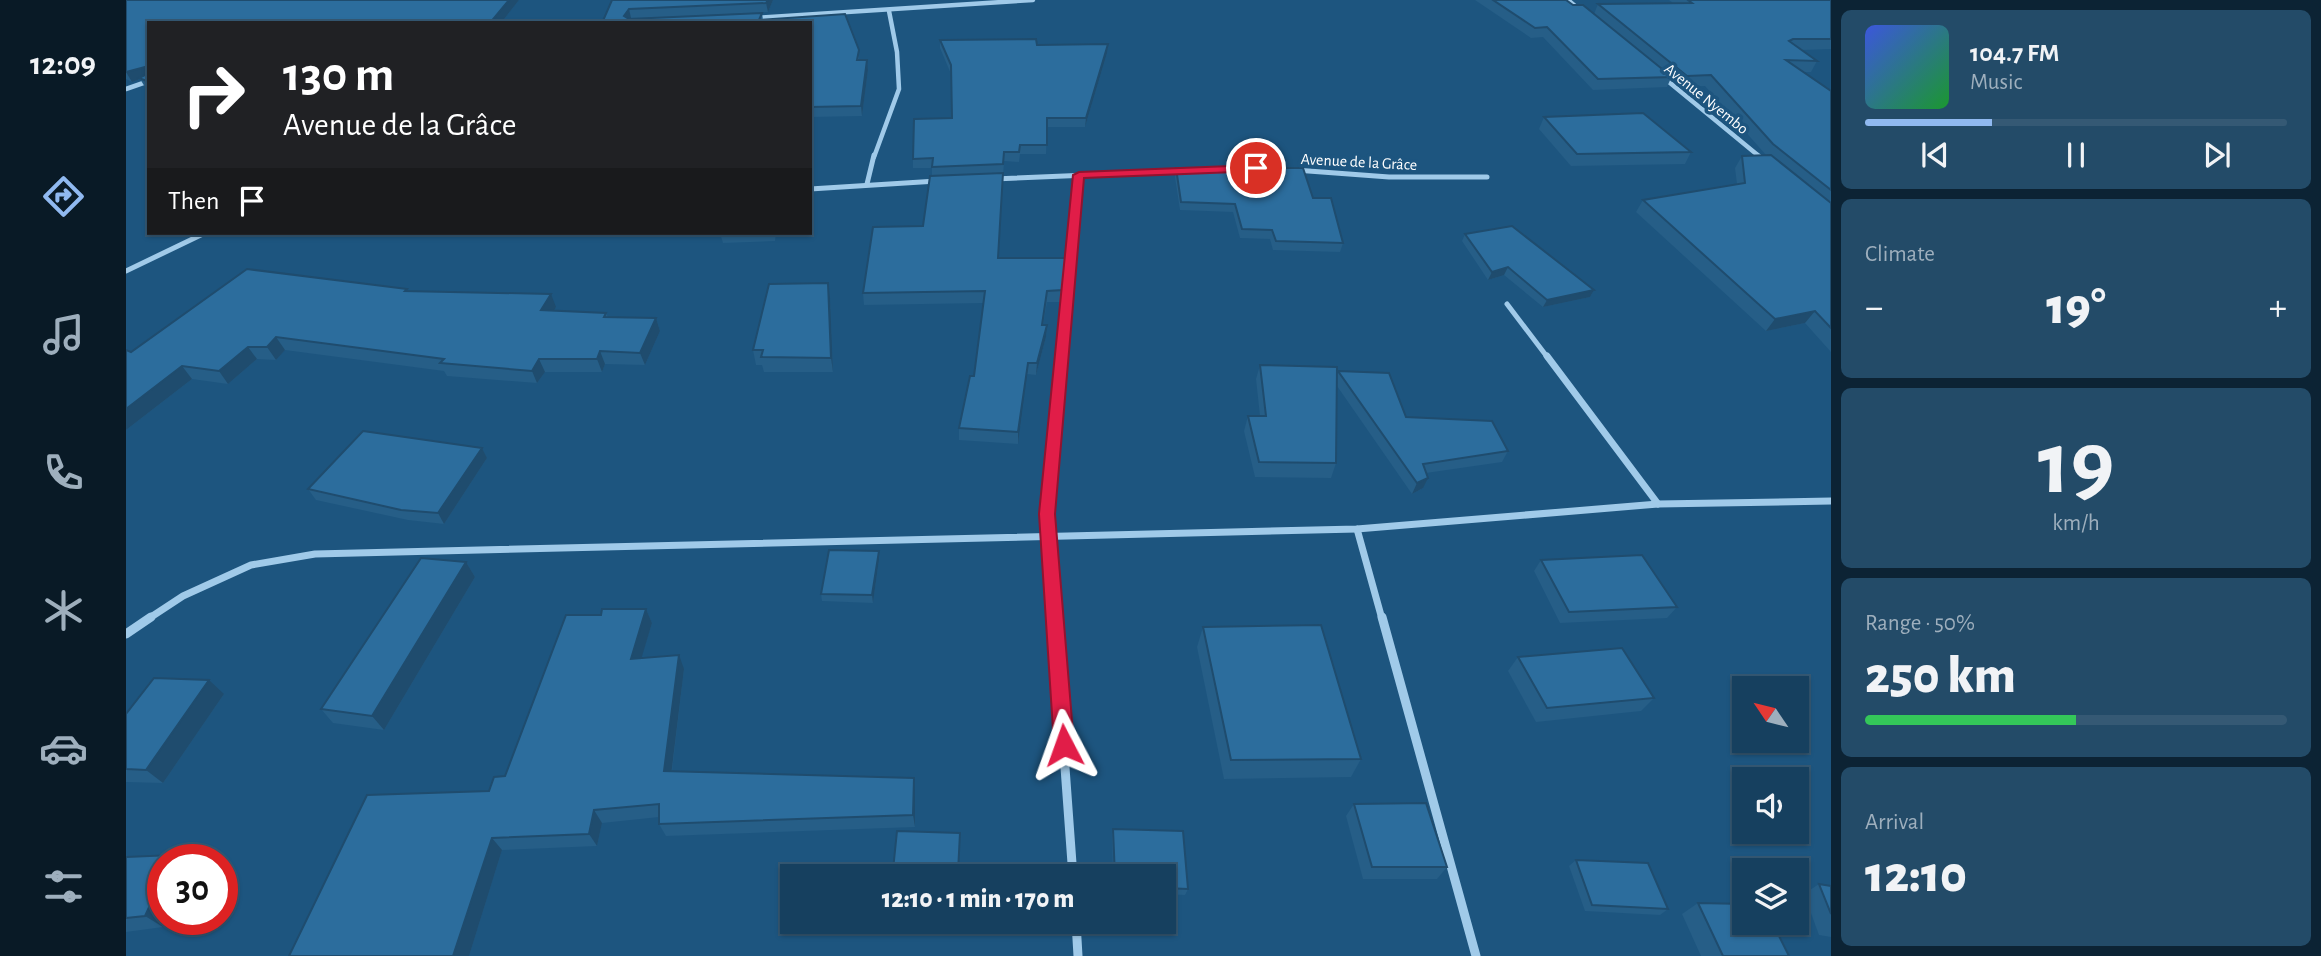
<!DOCTYPE html>
<meta charset="utf-8">
<style>
body{margin:0;font-family:"Alegreya Sans",sans-serif;background:#234b68;color:#f1f3f6;height:100vh;display:flex;flex-direction:column;font-size:26px;white-space:nowrap}
*{box-sizing:border-box;margin:0}
p{font-size:23px;color:#9eafbd}
.icon{flex:none;width:38px;height:38px;fill:none;stroke:currentColor;stroke-width:2;stroke-linecap:round;stroke-linejoin:round}
.map{position:relative;flex:1;overflow:hidden}
.details{display:flex;flex-direction:column;gap:10px;padding:10px;background:#0c2334;width:490px}
.details>*{flex:none}
.top-card{position:absolute;left:21px;top:21px;width:665px;height:214px;border-radius:0px;box-shadow:0 2px 5px #0004,0 0 0 2px #355974;background:#202124;color:#fff;overflow:hidden}
.needle{width:46px;rotate:305deg}
.buttons{position:absolute;left:1606px;top:676px;display:grid;gap:14px}
.buttons a{display:grid;place-items:center;width:77px;height:77px;border-radius:0px;background:#16405f;box-shadow:0 2px 5px #0004,0 0 0 2px #355974;font-size:35px}
.speed{position:absolute;left:21px;top:844px;display:flex;gap:14px;font-size:35px;font-weight:700;text-align:center}
.speed>*{display:grid;place-content:center;width:91px;height:91px;border-radius:50%;background:#16405f;box-shadow:0 2px 5px #0004,0 0 0 2px #355974;line-height:1}
.speed .limit{border:10px solid #d22;background:#fff;color:#111}
.pin{position:absolute;display:grid;place-items:center;width:60px;height:60px;color:#fff;margin:-30px;border:4px solid #fff;border-radius:50%;box-shadow:0 2px 7px #0007}
.me{position:absolute;width:77px;margin:-38px;rotate:356deg;stroke-linejoin:round;filter:drop-shadow(0 0 5px #0008)}
.turn{display:flex;align-items:center;gap:24px;height:147px;padding:0 21px;font-size:32px}
.turn .icon{width:91px;height:91px;stroke-width:2.5}
.turn b{display:block;font-size:49px;line-height:60px}
.then{display:flex;align-items:center;height:66px;padding:0 21px;background:#0003;gap:14px;font-size:26px}
.big{font-size:52px;font-weight:800;line-height:1.1}
.details .tile{flex:1;display:flex;flex-direction:column;justify-content:center;gap:10px;min-width:0;padding:0 24px;border-radius:10px;background:#234b68}
.details .dial{align-items:center;gap:0}
.dial b{font-size:91px;line-height:1}
.song{display:flex;align-items:center;gap:21px}
.cover{width:84px;height:84px;border-radius:10px;background:linear-gradient(135deg,hsl(230 70% 55%),hsl(130 70% 35%))}
.played{height:7px;border-radius:4px;background:linear-gradient(90deg,#90b9f0 30%,#355974 30%)}
.keys{display:flex;justify-content:space-around;direction:ltr}
.heat{display:flex;justify-content:space-between;align-items:center;font-size:38px;direction:ltr}
.charge{height:10px;border-radius:5px;background:linear-gradient(90deg,#34c759 50%,#355974 0)}
.trip{position:absolute;left:654px;top:864px;width:396px;height:70px;border-radius:0px;background:#16405f;box-shadow:0 2px 5px #0004,0 0 0 2px #355974;font-weight:800;line-height:70px;text-align:center}
main{display:flex;flex:1;min-height:0}
.tab-bar{display:flex;flex-direction:column;width:126px;justify-content:space-around;align-items:center;background:#091a26;color:#9eafbd}
.tab-bar .icon{width:49px;height:49px}
.tab-bar .selected{color:#90b9f0}
.tab-bar b{font-size:32px;color:#f1f3f6}
.map>svg:first-child{display:block}
</style>
<main>
<nav class="tab-bar">
<b>12:09</b>
<svg class="icon selected" aria-label="directions" viewBox="0 0 24 24"><path d="M12 3l9 9-9 9-9-9zM9 14v-3h6M13 9l2 2-2 2"/></svg>
<svg class="icon" aria-label="music" viewBox="0 0 24 24"><path d="M9 18V5l10-2v13"/><circle cx="6" cy="18" r="3"/><circle cx="16" cy="16" r="3"/></svg>
<svg class="icon" aria-label="phone" viewBox="0 0 24 24"><path d="M5 4h4l2 5-3 2q2 4 5 5l2-3 5 2v4C11 20 4 13 5 4z"/></svg>
<svg class="icon" aria-label="climate" viewBox="0 0 24 24"><path d="M12 3v18M4 7l16 10M4 17L20 7"/></svg>
<svg class="icon" aria-label="car" viewBox="0 0 24 24"><path d="M5 17H2v-5l4-1 3-4h7l3 4 3 1v5h-3M9 17h6M6 11h13"/><circle cx="7" cy="17" r="2"/><circle cx="17" cy="17" r="2"/></svg>
<svg class="icon" aria-label="filters" viewBox="0 0 24 24"><path d="M4 7h16M4 17h16"/><circle cx="9" cy="7" r="2"/><circle cx="15" cy="17" r="2"/></svg>
</nav>
<div class="map">
<svg width="1705" height="956" viewBox="0 0 1705 956">
<rect width="100%" height="100%" fill="#1d557f"/>
<g fill="none" stroke-linecap="round" stroke-linejoin="round">
<g stroke="#a0cae9" stroke-width="4.5">
<path d="M1442,0L1455,11"/>
<path d="M628,18L907,0"/>
<path d="M1538,78L1634,157"/>
<path d="M0,89L23,81"/>
<path d="M748,157L773,89L771,52L763,11"/>
</g>
<g stroke="#a0cae9" stroke-width="5">
<path d="M1631,155L1639,161"/>
<path d="M1169,170L1263,177H1361"/>
<path d="M868,179L1059,171"/>
<path d="M741,184L748,155"/>
<path d="M684,189L811,181"/>
<path d="M0,271L79,233"/>
<path d="M1381,304L1422,358"/>
<path d="M936,358L953,175"/>
</g>
<g stroke="#a0cae9" stroke-width="7">
<path d="M1421,356L1532,504"/>
<path d="M1231,529L1256,619"/>
<path d="M22,619L57,596L125,565L189,554L1231,529L1532,504L1705,501"/>
<path d="M929,619L921,514L936,356"/>
</g>
<g stroke="#a0cae9" stroke-width="9">
<path d="M928,617L947,877"/>
<path d="M1256,617L1350,956"/>
<path d="M0,634L25,617"/>
<path d="M950,922L952,956"/>
</g>
</g>
<g fill="#265e87">
<path d="M0,0H393L375,23H23V89L19,87L14,79L6,82L0,79Z"/>
<path d="M486,0H647L642,12L505,19L636,13L637,20L719,14L733,50V60H741L742,70L736,116L684,117V23H476Z"/>
<path d="M1349,0H1440L1447,5L1468,14L1472,4L1547,3L1543,0H1705V49L1675,50L1691,61L1685,72H1677L1705,91V352L1679,323L1640,331L1510,212L1517,200L1611,184L1609,168L1616,156L1640,155L1579,86L1556,87L1545,78L1541,87L1467,90L1417,37L1405,38Z"/>
<path d="M814,40L911,45L982,44L981,53L959,127H921L920,154H894L893,162L878,161L872,258H940L936,302H921L917,325H921L920,337L910,375L901,374L892,444L833,440V428L848,376L858,303L738,305L737,293L797,226L806,175V168H787V159L826,118L825,74L814,48Z"/>
<path d="M1418,117L1565,152L1559,164L1445,166L1413,129Z"/>
<path d="M1050,168L1187,198L1217,243L1214,252L1147,250L1144,239L1114,238L1107,212L1054,210L1049,177Z"/>
<path d="M594,233H650L649,241L597,243Z"/>
<path d="M1339,234L1468,290L1464,297L1417,307L1378,275L1362,280L1336,241Z"/>
<path d="M702,283L704,298L707,372H638L636,365H630L627,350Z"/>
<path d="M282,292L430,307L427,311L480,313L482,317L530,318L534,331L519,365L479,364L476,372H419L411,383L321,376L318,371L159,350L150,360L131,359L102,384L66,379L0,430V350L5,352Z"/>
<path d="M1134,365L1211,373L1212,371L1280,417L1382,451L1376,462L1300,473L1297,488L1286,494L1211,386L1210,463L1205,478L1129,477L1118,431L1122,416H1134L1130,379Z"/>
<path d="M356,448L361,458L318,524L282,520L190,500L182,489Z"/>
<path d="M753,551V559L747,603L696,601L695,594Z"/>
<path d="M1415,560L1551,607L1541,618L1434,623L1408,571Z"/>
<path d="M340,562L349,577L258,730L207,723L195,709Z"/>
<path d="M520,609L526,623L515,658L558,669L546,771L789,791V827L540,836L533,824V817L476,823L471,846L376,850L343,956L363,791L379,776L475,615Z"/>
<path d="M1077,627L1235,759L1225,777L1098,779L1071,647Z"/>
<path d="M1392,657L1528,698L1515,711L1410,722L1382,671Z"/>
<path d="M98,694L37,783L0,782V714Z"/>
<path d="M1228,804L1321,867L1311,879H1237L1220,816Z"/>
<path d="M987,829L1062,889L1059,895L1038,894V877H987L986,835Z"/>
<path d="M834,839L832,877H768L767,870Z"/>
<path d="M47,855L53,859H37V927L0,932V857Z"/>
<path d="M1450,860L1542,909L1534,915L1459,911L1443,866Z"/>
<path d="M1693,884L1705,886V937L1693,935L1678,894Z"/>
<path d="M1572,903L1663,956H1575L1556,914Z"/>
</g>
<g fill="#1f4c6e">
<path d="M383,0H393L375,23H364Z"/>
<path d="M642,0H647L642,12L640,3Z"/>
<path d="M503,9L505,18L502,23L498,16Z"/>
<path d="M982,44L981,53L959,127L960,118Z"/>
<path d="M741,60L742,70L736,116L735,106Z"/>
<path d="M19,67L23,74L13,78L14,79L6,82L0,72Z"/>
<path d="M1382,267L1378,275L1362,280L1366,272Z"/>
<path d="M702,283L704,298L707,372L705,358Z"/>
<path d="M1468,290L1464,297L1417,307L1421,300Z"/>
<path d="M425,294L430,307L420,323L415,310Z"/>
<path d="M1689,311L1679,323L1640,331L1649,319Z"/>
<path d="M530,318L534,331L519,365L514,353Z"/>
<path d="M921,325L920,337L910,375L911,363Z"/>
<path d="M150,337L159,350L150,360L141,347Z"/>
<path d="M122,347L131,359L102,384L93,371Z"/>
<path d="M474,351L479,364L476,372L471,359Z"/>
<path d="M413,359L419,372L411,383L406,371Z"/>
<path d="M902,363L901,374L892,444V432Z"/>
<path d="M56,366L66,379L0,430V409Z"/>
<path d="M356,448L361,458L318,524L312,513Z"/>
<path d="M1302,478L1297,488L1286,494L1291,483Z"/>
<path d="M753,551V559L747,603L746,595Z"/>
<path d="M340,562L349,577L258,730L246,716Z"/>
<path d="M520,609L526,623L511,673L505,659Z"/>
<path d="M553,655L558,669L544,784L538,771Z"/>
<path d="M83,680L98,694L37,783L20,770Z"/>
<path d="M788,778L789,791V827L787,815Z"/>
<path d="M468,810L476,823L471,846L463,834Z"/>
<path d="M366,838L376,850L343,956H327Z"/>
<path d="M37,877V919H41L37,927L19,916Z"/>
</g>
<g fill="#2c6d9d" stroke="#1f4c6e" stroke-width="2">
<path d="M0,0H383L364,23H23V82L13,78L21,74L19,67L0,72Z"/>
<path d="M486,0H642L640,3L503,9L498,16L503,19L636,13L633,20L719,14L733,50L731,60H741L735,106L684,107V23H476Z"/>
<path d="M1367,0H1440L1447,5H1457L1546,77L1472,79L1421,27L1409,28Z"/>
<path d="M1562,0H1705V39H1667L1663,41L1691,61L1660,60L1705,91V190L1647,144L1585,75L1561,76L1472,4L1566,3Z"/>
<path d="M910,39L911,45L982,44L960,118H921V145H894L893,152H878L877,164L806,167L807,158L787,159L788,119L826,118L825,65L814,40Z"/>
<path d="M1517,113L1565,152L1451,154L1418,117Z"/>
<path d="M1645,155L1705,203V328L1689,311L1649,319L1517,200L1619,183L1616,156Z"/>
<path d="M1050,168H1177L1187,198H1205L1217,243L1150,241L1146,230L1116,229L1109,204L1055,202Z"/>
<path d="M877,173L872,258H940L937,290L921,291L916,325H921L911,363H902L892,432L833,428L844,376H848L859,291L737,293L747,227L797,226L804,176Z"/>
<path d="M1386,226L1468,290L1421,300L1382,267L1366,272L1339,234Z"/>
<path d="M121,269L281,289L279,291L425,294L415,310L480,313L478,317L530,318L514,353L474,351L471,359H413L406,371L314,363L318,359L150,337L141,347H122L93,371L56,366L0,409V350L5,352Z"/>
<path d="M702,283L705,358L635,357L637,350H627L643,284Z"/>
<path d="M1134,365L1211,367L1210,463L1133,462L1122,416H1140Z"/>
<path d="M1212,371L1263,373L1280,417L1366,421L1382,451L1297,464L1302,478L1291,483Z"/>
<path d="M237,431L356,448L312,513L275,510L182,489Z"/>
<path d="M703,550L753,551L746,595L695,594Z"/>
<path d="M1516,555L1551,607L1443,612L1415,560Z"/>
<path d="M295,558L340,562L246,716L195,709Z"/>
<path d="M476,609H520L505,659L553,655L538,771L788,778L787,815L533,824V804L468,810L463,834L366,838L327,956H163L241,795L363,791L368,777L379,776L440,615H475Z"/>
<path d="M1195,625L1235,759L1105,760L1077,627Z"/>
<path d="M1496,648L1528,698L1421,708L1392,657Z"/>
<path d="M28,678L83,680L20,770L0,769V714Z"/>
<path d="M1300,803L1321,867H1246L1228,804Z"/>
<path d="M987,829L1057,831L1062,889L1038,888V877H989Z"/>
<path d="M771,831L834,833L832,872L767,870Z"/>
<path d="M47,855L45,859H37V877L19,916L0,918V857Z"/>
<path d="M1450,860L1522,863L1542,909L1466,905Z"/>
<path d="M1693,884L1705,886V914Z"/>
<path d="M1572,903L1619,904V922H1646L1663,956H1597Z"/>
</g>
<path fill="#e11d48" stroke="#92132f" stroke-width="2" d="M1130,165L1136,168L1134,171L958,178L929,514L948,745L945,752L938,754L931,752L928,745L913,514L947,175L953,172Z"/>
<g text-anchor="middle" stroke-width="7" stroke-linejoin="round" paint-order="stroke">
<g font-size="16" fill="#fff" stroke="#1d557f">
<text transform="translate(1581 98) rotate(39)" y="6">Avenue Nyembo</text>
<text transform="translate(1233 161) rotate(3)" y="6">Avenue de la Grâce</text>
</g>
</g>
</svg>
<div class="buttons">
<a><svg class="needle" viewBox="-14 -14 28 28"><path d="M0-13l5 13h-10z" fill="#e53935"/><path d="M0 13l5-13h-10z" fill="#9eafbd"/></svg></a>
<a><svg class="icon" aria-label="sound" viewBox="0 0 24 24"><path d="M4 9h4l5-4v14l-5-4H4zM17 9q2 3 0 6"/></svg></a>
<a><svg class="icon" aria-label="layers" viewBox="0 0 24 24"><path d="M12 4l9 5-9 5-9-5zM3 14l9 5 9-5"/></svg></a>
</div>
<div class="speed"><div class="limit">30</div></div>
<div class="pin" style="left:1130px;top:168px;background:#d93025"><svg class="icon" aria-label="arrive" viewBox="0 0 24 24"><path d="M6 21V4h12l-3 4 3 4H6"/></svg></div>
<svg class="me" style="left:938px;top:745px" viewBox="-20 -20 40 40"><path d="M0-17L14 15 0 8-14 15z" fill="#e11d48" stroke="#fff" stroke-width="4"/></svg>
<div class="trip">12:10 · 1 min · 170 m</div>
<div class="top-card">
<div class="turn"><svg class="icon" aria-label="right" viewBox="0 0 24 24"><path d="M7 20v-9h11M14 6l5 5-5 5"/></svg><div><b>130 m</b>Avenue de la Grâce</div></div>
<div class="then">Then<svg class="icon" aria-label="arrive" viewBox="0 0 24 24"><path d="M6 21V4h12l-3 4 3 4H6"/></svg></div>
</div>
</div>
<section class="details">
<div class="tile">
<div class="song"><i class="cover"></i><div><b>104.7 FM</b><p>Music</p></div></div>
<div class="played"></div>
<div class="keys"><svg class="icon" aria-label="previous" viewBox="0 0 24 24"><path d="M18 5L8 12l10 7zM5 5v14"/></svg><svg class="icon" aria-label="pause" viewBox="0 0 24 24"><path d="M8 5v14M16 5v14"/></svg><svg class="icon" aria-label="next" viewBox="0 0 24 24"><path d="M6 5l10 7-10 7zM19 5v14"/></svg></div>
</div>
<div class="tile"><p>Climate</p>
<div class="heat"><a>−</a><b class="big">19°</b><a>+</a></div>
</div>
<div class="tile dial"><b>19</b><p>km/h</p></div>
<div class="tile"><p>Range · 50%</p><b class="big">250 km</b><div class="charge"></div></div>
<div class="tile"><p>Arrival</p><b class="big">12:10</b></div>
</section>
</main>
